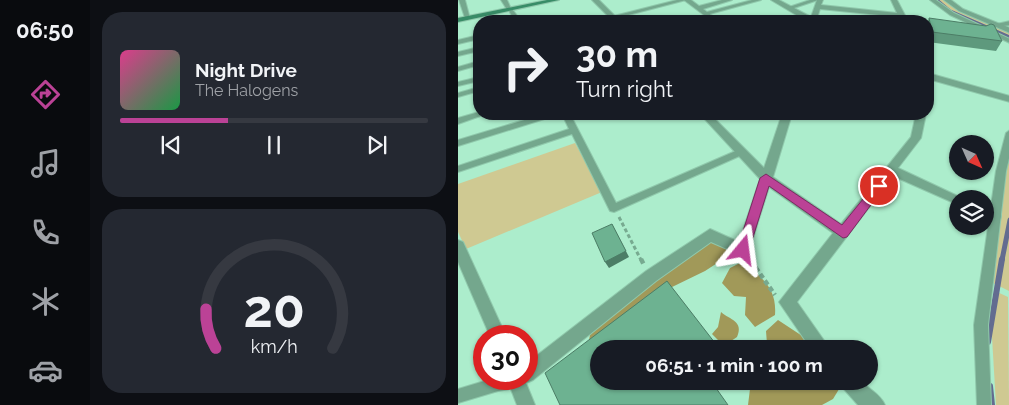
<!DOCTYPE html>
<meta charset="utf-8">
<style>
body{margin:0;font-family:Raleway,sans-serif;background:#242831;color:#f1f3f6;height:100vh;display:flex;flex-direction:column;font-size:19px;white-space:nowrap}
*{box-sizing:border-box;margin:0}
p{font-size:16px;color:#9ea1a6}
.icon{flex:none;width:28px;height:28px;fill:none;stroke:currentColor;stroke-width:2;stroke-linecap:round;stroke-linejoin:round}
.map{position:relative;flex:1;overflow:hidden}
.details{display:flex;flex-direction:column;gap:12px;padding:12px;background:#0d0f14;width:368px}
.details>*{flex:none}
.hud{position:absolute;left:15px;top:15px;width:461px;height:105px;border-radius:20px;box-shadow:0 1px 4px #0004;background:#171b24;color:#f1f3f6;overflow:hidden}
.needle{width:32px;rotate:135deg}
.buttons{position:absolute;left:491px;top:135px;display:grid;gap:10px}
.buttons a{display:grid;place-items:center;width:45px;height:45px;border-radius:50%;background:#171b24;box-shadow:0 1px 4px #0004;font-size:25px}
.speed{position:absolute;left:15px;top:325px;display:flex;gap:10px;font-size:25px;font-weight:700;text-align:center}
.speed>*{display:grid;place-content:center;width:65px;height:65px;border-radius:50%;background:#171b24;box-shadow:0 1px 4px #0004;line-height:1}
.speed .limit{border:8px solid #d22;background:#fff;color:#111}
.pin{position:absolute;display:grid;place-items:center;width:42px;height:42px;color:#fff;margin:-21px;border:2px solid #fff;border-radius:50%;box-shadow:0 1px 5px #0007}
.me{position:absolute;width:55px;margin:-28px;rotate:16deg;stroke-linejoin:round;filter:drop-shadow(0 0 4px #0008)}
.turn{display:flex;align-items:center;gap:18px;height:105px;padding:0 20px;font-size:22px}
.turn .icon{width:65px;height:65px;stroke-width:2.5}
.turn b{display:block;font-size:35px;line-height:42px}
.details .card{flex:1;display:flex;flex-direction:column;justify-content:center;gap:8px;min-width:0;padding:0 18px;border-radius:20px;background:#242831}
.details .dial{align-items:center;gap:0}
.dial svg{height:130px;overflow:visible;fill:none;stroke:#363941;stroke-width:7;stroke-linecap:round;text-anchor:middle}
.dial text{fill:#f1f3f6;stroke:none}
.song{display:flex;align-items:center;gap:15px}
.cover{width:60px;height:60px;border-radius:8px;background:linear-gradient(135deg,hsl(330 70% 55%),hsl(140 70% 35%))}
.played{height:5px;border-radius:2px;background:linear-gradient(90deg,#bb4296 35%,#363941 35%)}
.keys{display:flex;justify-content:space-around;direction:ltr}
.trip{position:absolute;left:132px;top:340px;width:288px;height:50px;border-radius:25px;background:#171b24;box-shadow:0 1px 4px #0004;font-weight:700;line-height:50px;text-align:center}
main{display:flex;flex:1;min-height:0}
.menu{display:flex;flex-direction:column;width:90px;justify-content:space-around;align-items:center;background:#090b0e;color:#9ea1a6}
.menu .icon{width:35px;height:35px}
.menu .current{color:#bb4296}
.menu b{font-size:22px;color:#f1f3f6}
.map>svg:first-child{display:block}
</style>
<main>
<nav class="menu">
<b>06:50</b>
<svg class="icon current" aria-label="directions" viewBox="0 0 24 24"><path d="M12 3l9 9-9 9-9-9zM9 14v-3h6M13 9l2 2-2 2"/></svg>
<svg class="icon" aria-label="music" viewBox="0 0 24 24"><path d="M9 18V5l10-2v13"/><circle cx="6" cy="18" r="3"/><circle cx="16" cy="16" r="3"/></svg>
<svg class="icon" aria-label="phone" viewBox="0 0 24 24"><path d="M5 4h4l2 5-3 2q2 4 5 5l2-3 5 2v4C11 20 4 13 5 4z"/></svg>
<svg class="icon" aria-label="climate" viewBox="0 0 24 24"><path d="M12 3v18M4 7l16 10M4 17L20 7"/></svg>
<svg class="icon" aria-label="car" viewBox="0 0 24 24"><path d="M5 17H2v-5l4-1 3-4h7l3 4 3 1v5h-3M9 17h6M6 11h13"/><circle cx="7" cy="17" r="2"/><circle cx="17" cy="17" r="2"/></svg>
</nav>
<section class="details">
<div class="card">
<div class="song"><i class="cover"></i><div><b>Night Drive</b><p>The Halogens</p></div></div>
<div class="played"></div>
<div class="keys"><svg class="icon" aria-label="previous" viewBox="0 0 24 24"><path d="M18 5L8 12l10 7zM5 5v14"/></svg><svg class="icon" aria-label="pause" viewBox="0 0 24 24"><path d="M8 5v14M16 5v14"/></svg><svg class="icon" aria-label="next" viewBox="0 0 24 24"><path d="M6 5l10 7-10 7zM19 5v14"/></svg></div>
</div>
<div class="card dial"><svg viewBox="0 0 100 80">
<path d="M14 69A42 42 0 1 1 86 69"/>
<path d="M14 69A42 42 0 0 1 8 45" stroke="#bb4296"/>
<text x="50" y="56" font-size="32" font-weight="700">20</text>
<text x="50" y="72" font-size="11">km/h</text>
</svg></div>
</section>
<div class="map">
<svg width="552" height="405" viewBox="0 0 552 405">
<rect width="100%" height="100%" fill="#acedcc"/>
<g fill="#cfc992">
<path d="M477,0H486L502,11L551,33V40L496,14Z"/>
<path d="M117,143L144,192L8,249L0,232V184Z"/>
<path d="M551,154V291L533,282Z"/>
<path d="M537,291L550,297L551,405H538L533,320Z"/>
</g>
<g fill="#a19959">
<path d="M251,241L269,248L270,256L247,271L212,288L131,340L132,335L138,325Z"/>
<path d="M284,262C304,277 319,288 317,315L297,327L287,315L288,297L276,296L264,283L272,268Z"/>
<path d="M263,312C272,320 286,321 279,337L270,343L261,341L254,334L260,327Z"/>
<path d="M320,320L364,349H306L309,344L308,331Z"/>
<path d="M293,381H386L375,399L364,405H290Z"/>
</g>
<g fill="none" stroke-linecap="round" stroke-linejoin="round">
<path stroke="#636c90" stroke-width="3" d="M479,0L492,11L552,37"/>
<path stroke="#636c90" stroke-width="5" d="M544,260L552,220"/>
<g stroke="#636c90" stroke-width="6">
<path d="M530,342L544,259"/>
<path d="M532,386L534,405"/>
</g>
<g stroke="#90c9ac" stroke-width="2">
<g id="lane">
<path d="M1,0H7L12,19L7,18Z"/>
<path d="M219,0H228L155,19L152,17Z"/>
<path d="M294,0H303L248,15L245,13Z"/>
<path d="M352,0H360L333,9L328,8Z"/>
<path d="M472,0H478L496,13L552,39V43L492,15Z"/>
<path d="M50,9H54L63,21H57Z"/>
<path d="M217,19L220,21H213L214,20Z"/>
<path d="M552,21V25L537,27L534,25Z"/>
<path d="M21,47V51L0,56V52Z"/>
<path d="M21,61V65L0,71V67Z"/>
<path d="M21,77V81L0,86V82Z"/>
<path d="M21,87V91L0,97V93Z"/>
<path d="M21,112V114H28L0,124V118Z"/>
<path d="M86,114H97L96,116L0,146V140Z"/>
<path d="M104,114H112L158,203L280,150H286L287,152L286,154L156,212L152,211L114,134L0,172V166L111,129Z"/>
<path d="M552,130V154L548,171L530,325L533,405H519L516,325L538,171L548,133Z"/>
<path d="M33,379H65L66,382L64,387L40,391L0,403V389Z"/>
</g>
</g>
<g stroke="#90c9ac" stroke-width="2">
<g id="street">
<path d="M43,0H49L54,11H50Z"/>
<path d="M134,0H141L162,21H155Z"/>
<path d="M226,0H233L241,6L264,0H274L245,9L261,21H254Z"/>
<path d="M313,0H321L353,17L359,0H365L363,5L439,13L433,0H439L450,21H444L441,17L362,9L358,21H350L345,18L328,21L340,16Z"/>
<path d="M486,0H493L505,9L552,28V33L501,11Z"/>
<path d="M21,35V39L0,44V40Z"/>
<path d="M470,73L552,96V102L470,79Z"/>
<path d="M242,114H252L306,168L324,114H334L315,177L383,224L453,137L458,114H468L463,138L440,168L506,199H500V205L496,203L435,176L339,302L372,349H353L321,302L375,233L311,187L290,254L285,256L253,242L198,281L75,380L68,383L77,405H59L49,379H69V363L188,271L252,229L281,242L302,179Z"/>
<path d="M528,207L542,212L543,216L542,220L537,221L528,217Z"/>
<path d="M0,240L5,242L48,336H32L0,262Z"/>
<path d="M381,381H403C411,389 423,395 427,405H400L384,387Z"/>
</g>
</g>
<g stroke="#90c9ac" stroke-width="2">
<path id="secondary" d="M89,0H101L0,22V18Z"/>
</g>
<path stroke="#77aa90" stroke-width="3" stroke-dasharray="4 2.5" stroke-linecap="butt" d="M161,217L183,260"/>
<g stroke="#77aa90" stroke-width="4.5" stroke-dasharray="5 3" stroke-linecap="butt">
<path d="M183,259L186,265"/>
<path d="M293,261L317,295"/>
</g>
<use href="#lane" fill="#74a78d" fill-rule="evenodd"/>
<use href="#street" fill="#74a78d" fill-rule="evenodd"/>
<use href="#secondary" fill="#388c67" fill-rule="evenodd"/>
</g>
<path fill="#5e997d" d="M471,18L544,41L538,51L470,42V21Z"/>
<g fill="#4c7d66">
<path d="M154,224L171,257L151,268L147,262Z"/>
<path d="M257,343L258,349H251Z"/>
</g>
<g fill="#6db291" stroke="#4c7d66">
<path d="M471,18L528,26L533,24L536,25L544,41L474,32Z"/>
<path d="M154,224L168,251L147,262L134,233Z"/>
<path d="M209,281L257,343L251,349H141V381H253L270,405H102L87,373Z"/>
</g>
<path fill="#bb4296" stroke="#7a2b62" d="M308,174L384,225L418,183H425L427,186L389,237L385,238L311,186L291,250L285,256L279,250L302,178Z"/>
</svg>
<div class="buttons">
<a><svg class="needle" viewBox="-14 -14 28 28"><path d="M0-13l5 13h-10z" fill="#e53935"/><path d="M0 13l5-13h-10z" fill="#9ea1a6"/></svg></a>
<a><svg class="icon" aria-label="layers" viewBox="0 0 24 24"><path d="M12 4l9 5-9 5-9-5zM3 14l9 5 9-5"/></svg></a>
</div>
<div class="speed"><div class="limit">30</div></div>
<div class="pin" style="left:421px;top:186px;background:#d93025"><svg class="icon" aria-label="arrive" viewBox="0 0 24 24"><path d="M6 21V4h12l-3 4 3 4H6"/></svg></div>
<svg class="me" style="left:285px;top:250px" viewBox="-20 -20 40 40"><path d="M0-17L14 15 0 8-14 15z" fill="#bb4296" stroke="#fff" stroke-width="4"/></svg>
<div class="trip">06:51 · 1 min · 100 m</div>
<div class="hud">
<div class="turn"><svg class="icon" aria-label="right" viewBox="0 0 24 24"><path d="M7 20v-9h11M14 6l5 5-5 5"/></svg><div><b>30 m</b>Turn right</div></div>
</div>
</div>
</main>
